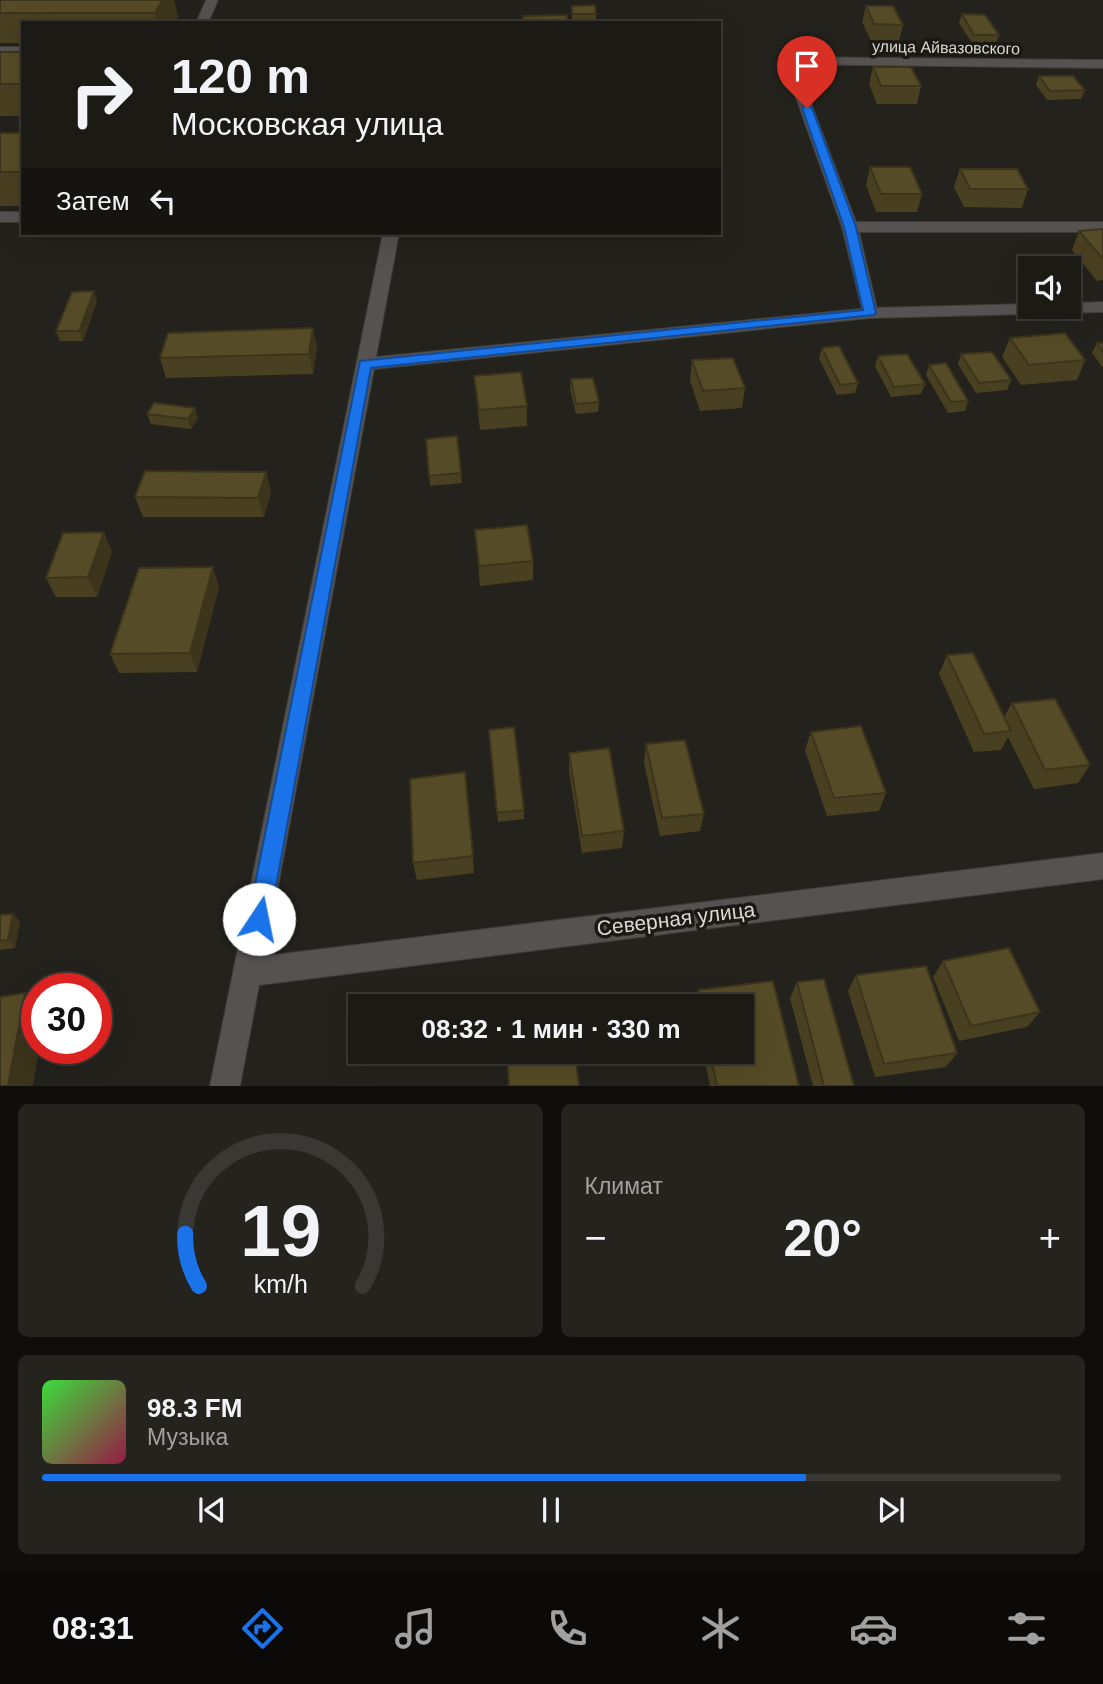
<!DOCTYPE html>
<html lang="ru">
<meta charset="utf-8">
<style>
body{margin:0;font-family:Arial,sans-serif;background:#24231e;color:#f1f3f6;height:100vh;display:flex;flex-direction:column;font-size:26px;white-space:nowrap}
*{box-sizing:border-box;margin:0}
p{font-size:23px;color:#a0a1a0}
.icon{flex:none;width:38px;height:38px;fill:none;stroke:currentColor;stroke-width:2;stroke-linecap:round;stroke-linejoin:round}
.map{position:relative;height:1086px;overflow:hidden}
.side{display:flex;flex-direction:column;gap:18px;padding:18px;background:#0f0e0c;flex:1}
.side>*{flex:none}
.top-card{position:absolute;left:21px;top:21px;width:700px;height:214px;border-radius:0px;box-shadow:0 7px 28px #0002,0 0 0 2px #393834;background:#1b1a15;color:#f1f3f6;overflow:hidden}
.buttons{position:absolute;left:1018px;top:256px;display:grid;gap:14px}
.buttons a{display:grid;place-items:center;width:63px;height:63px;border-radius:0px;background:#1b1a15;box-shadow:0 7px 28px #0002,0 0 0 2px #393834;font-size:35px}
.speed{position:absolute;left:21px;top:973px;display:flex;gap:14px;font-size:35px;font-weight:700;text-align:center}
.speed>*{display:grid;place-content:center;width:91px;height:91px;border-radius:50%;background:#1b1a15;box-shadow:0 7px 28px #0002,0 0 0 2px #393834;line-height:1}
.speed .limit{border:10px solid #d22;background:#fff;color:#111}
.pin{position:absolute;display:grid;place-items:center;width:60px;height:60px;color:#fff;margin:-72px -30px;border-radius:50% 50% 50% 0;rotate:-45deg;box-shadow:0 0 7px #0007}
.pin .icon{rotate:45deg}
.me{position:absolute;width:77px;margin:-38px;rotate:11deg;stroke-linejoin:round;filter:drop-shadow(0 0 5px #0008)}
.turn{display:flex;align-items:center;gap:24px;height:147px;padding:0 35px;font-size:32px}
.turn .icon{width:91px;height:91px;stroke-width:2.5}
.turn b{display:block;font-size:49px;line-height:60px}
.then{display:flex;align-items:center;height:66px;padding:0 35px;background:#0003;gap:14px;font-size:26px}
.big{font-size:52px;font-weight:700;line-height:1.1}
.side .card{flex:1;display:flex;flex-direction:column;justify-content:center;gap:10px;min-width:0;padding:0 24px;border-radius:10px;background:#24231e}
.side .dial{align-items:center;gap:0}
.dial svg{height:182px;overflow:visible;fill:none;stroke:#393834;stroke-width:7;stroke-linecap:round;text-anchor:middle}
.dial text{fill:#f1f3f6;stroke:none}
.song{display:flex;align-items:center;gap:21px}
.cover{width:84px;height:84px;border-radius:10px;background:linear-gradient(135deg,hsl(120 70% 55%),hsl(340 70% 35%))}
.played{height:7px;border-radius:4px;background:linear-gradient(90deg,#1a73e8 75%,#393834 75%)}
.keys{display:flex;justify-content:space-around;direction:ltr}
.heat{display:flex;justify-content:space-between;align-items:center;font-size:38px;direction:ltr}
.side .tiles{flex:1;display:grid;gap:18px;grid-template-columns:1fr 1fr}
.card:last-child{grid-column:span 2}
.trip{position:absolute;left:348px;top:994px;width:406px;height:70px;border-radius:0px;background:#1b1a15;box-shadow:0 7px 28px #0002,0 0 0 2px #393834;font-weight:700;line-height:70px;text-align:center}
.tab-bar{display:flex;height:112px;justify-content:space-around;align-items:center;background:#0b0a08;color:#a0a1a0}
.tab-bar .icon{width:49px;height:49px}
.tab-bar .active{color:#1a73e8}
.tab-bar b{font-size:32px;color:#f1f3f6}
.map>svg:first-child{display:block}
</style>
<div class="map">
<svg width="1103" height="1086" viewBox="0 0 1103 1086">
<rect width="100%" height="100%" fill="#24221c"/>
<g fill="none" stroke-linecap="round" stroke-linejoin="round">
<g stroke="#3d3c36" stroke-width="2">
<g id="lane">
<path d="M206,0H218L208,23H196Z"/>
<rect x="0" y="47" width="23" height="8"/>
<path d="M789,57L795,61L856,222H1103V232H859L878,313L870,318L864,317L842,227L783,61Z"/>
<rect x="0" y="212" width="23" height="10"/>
</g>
</g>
<g stroke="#3d3c36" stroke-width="2">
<g id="street">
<path d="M789,57L1103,60V68L785,64L783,61Z"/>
<path d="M383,233H399L376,357L870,308L1031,304V306H1069V303L1103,302V312L870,318L374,369L265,956L1103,853V879L259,985L240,1086H210Z"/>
</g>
</g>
<use href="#lane" fill="#565252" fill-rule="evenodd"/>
<use href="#street" fill="#565252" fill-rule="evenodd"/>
</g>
<g fill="#494021">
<path d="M0,0H174L178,17L175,23H23V43H0Z"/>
<path d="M572,6L596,14V23H572Z"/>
<path d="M866,6L903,25L899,41H871L862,22Z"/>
<path d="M962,14L999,35L996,43H972L959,23Z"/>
<rect x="0" y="52" width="23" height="64"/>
<path d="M873,67L921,86L917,104H877L869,84Z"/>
<path d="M1039,76L1085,90L1081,99L1047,100L1036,85Z"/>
<rect x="0" y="133" width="23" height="73"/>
<path d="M870,167L922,194L917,212H876L866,185Z"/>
<path d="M960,169L1028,189L1022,208L964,207L954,187Z"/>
<path d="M1103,229V280L1097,281L1072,250L1079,231Z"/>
<path d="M97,301L83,341H60L56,331Z"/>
<path d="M1010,338L1085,360L1077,380L1021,385L1002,357Z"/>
<path d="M1097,343H1103V368L1092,353Z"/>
<path d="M317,348L313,374L166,378L160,358Z"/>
<path d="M822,348L858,383L855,393L837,395L819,358Z"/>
<path d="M961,354L1011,380L1007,390L976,393L958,364Z"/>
<path d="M878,356L925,384L921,394L891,397L875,366Z"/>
<path d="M692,360L745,388L742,408L700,411L690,380Z"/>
<path d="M929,365L968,401L965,411L948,413L926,375Z"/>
<path d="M474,376L527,406V426L480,430Z"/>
<path d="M571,379L599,402L598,412L576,414L570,389Z"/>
<path d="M147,414L198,418L191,429L151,424Z"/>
<path d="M457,436L462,483L430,486L426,439Z"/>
<path d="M266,472L271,492L264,517H143L135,497Z"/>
<path d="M475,530L533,561V580L480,586Z"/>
<path d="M112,552L97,597H56L46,578Z"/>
<path d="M219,587L197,672L119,673L110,654Z"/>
<path d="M947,655L1004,717L1012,703L1090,765L1078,783L1034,789L1008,737L1001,750L974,752L939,674Z"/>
<path d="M489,730L524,810V819L498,822Z"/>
<path d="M811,732L886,793L879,811L827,816L805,750Z"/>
<path d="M646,744L704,814L700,831L660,836L644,763Z"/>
<path d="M569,753L624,831L622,848L582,853L569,771Z"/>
<path d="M467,790L474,873L417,880L413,863Z"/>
<path d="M13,914L20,922L15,948L0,950V915Z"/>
<path d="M943,961L1040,1012L1027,1027L959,1041L933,977Z"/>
<path d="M856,975L957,1053L946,1067L875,1077L848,991Z"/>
<path d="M773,981L799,1086H710L703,1052H742V1006H695L698,990Z"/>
<path d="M797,982L854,1086H813L790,998Z"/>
</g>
<g fill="#3c341b">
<path d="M163,0H174L178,17L175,23H157L155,13Z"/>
<path d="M94,291L97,301L83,341L79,331Z"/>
<path d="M313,328L317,348L313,374L309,354Z"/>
<path d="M195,408L198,418L191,429L188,419Z"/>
<path d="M266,472L271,492L264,517L258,498Z"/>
<path d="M104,532L112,552L97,597L88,577Z"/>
<path d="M213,567L219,587L197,672L190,653Z"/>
<path d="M13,914L20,922L15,948L8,940Z"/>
<path d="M25,993L37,1006V1048H39L33,1086H8Z"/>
</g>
<g fill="#554b26" stroke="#3c341b" stroke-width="2">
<path d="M0,0H163L155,13H0Z"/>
<path d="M595,5L596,14H572V6Z"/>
<path d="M866,6H893L903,25L874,24Z"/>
<path d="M962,14L985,15L999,35H974Z"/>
<path d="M567,15V23H524L523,16Z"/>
<rect x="0" y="52" width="23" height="32"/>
<path d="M873,67H911L921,86H881Z"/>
<path d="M1039,76H1073L1085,90L1050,91Z"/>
<rect x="0" y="133" width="23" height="39"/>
<path d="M870,167H910L922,194H881Z"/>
<path d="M960,169H1017L1028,189H970Z"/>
<path d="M1103,229V259L1079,231Z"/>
<path d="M94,291L79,331H56L72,292Z"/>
<path d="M313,328L309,354L160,358L168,333Z"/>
<path d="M1065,333L1085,360L1029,365L1010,338Z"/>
<path d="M1097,343H1103V352Z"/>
<path d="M839,346L858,383L840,385L822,348Z"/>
<path d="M992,352L1011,380L979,383L961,354Z"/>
<path d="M907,354L925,384L894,387L878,356Z"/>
<path d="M733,358L745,388L703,391L692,360Z"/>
<path d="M946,363L968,401L951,402L929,365Z"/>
<path d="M521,372L527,406L479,410L474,376Z"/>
<path d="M593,378L599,402L576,404L571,379Z"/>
<path d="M154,403L195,408L188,419L147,414Z"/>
<path d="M457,436L461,473L429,476L426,439Z"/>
<path d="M145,471L266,472L258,498L135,497Z"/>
<path d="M527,525L533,561L479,566L475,530Z"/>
<path d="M104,532L88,577L46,578L63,533Z"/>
<path d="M213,567L190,653L110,654L139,568Z"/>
<path d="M973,653L1011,731L984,734L947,655Z"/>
<path d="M1055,699L1090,765L1045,770L1012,703Z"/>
<path d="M861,726L886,793L834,798L811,732Z"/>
<path d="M514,727L524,810L497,813L489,730Z"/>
<path d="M685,740L704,814L662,818L646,744Z"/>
<path d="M609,748L624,831L582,836L569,753Z"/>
<path d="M465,772L473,856L413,863L410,779Z"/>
<path d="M13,914L8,940L0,941V915Z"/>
<path d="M1009,948L1040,1012L971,1026L943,961Z"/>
<path d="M926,966L957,1053L884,1064L856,975Z"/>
<path d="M824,979L854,1086H824L797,982Z"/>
<path d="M773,981L799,1086H717L710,1052H742V1006H702L698,990Z"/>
<path d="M25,993L8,1086H0V997Z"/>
<path d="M507,1052H575L579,1086H509Z"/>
</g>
<path fill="#1a73e8" stroke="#114b97" stroke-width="2" d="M807,105L812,108L856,227L876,313L874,315L371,368L270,919L266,927L259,930L252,927L248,919L360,361L863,310L844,227L802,108Z"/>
<g text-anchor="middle" stroke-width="7" stroke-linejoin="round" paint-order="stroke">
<g font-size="16" fill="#dad9d5" stroke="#1a1913">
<text transform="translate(946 47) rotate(1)" y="6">улица Айвазовского</text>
</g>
<g font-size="21" fill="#dad9d5" stroke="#1a1913">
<text transform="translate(676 919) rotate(-7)" y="7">Северная улица</text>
</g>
</g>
</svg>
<div class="buttons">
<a><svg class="icon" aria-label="sound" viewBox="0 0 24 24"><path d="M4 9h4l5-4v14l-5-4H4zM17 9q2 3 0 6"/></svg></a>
</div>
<div class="speed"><div class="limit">30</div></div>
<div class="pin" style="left:807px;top:108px;background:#d93025"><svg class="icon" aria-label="arrive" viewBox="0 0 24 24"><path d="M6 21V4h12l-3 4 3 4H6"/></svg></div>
<svg class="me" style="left:259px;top:919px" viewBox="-20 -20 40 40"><circle r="19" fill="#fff"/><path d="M0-13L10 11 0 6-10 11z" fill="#1a73e8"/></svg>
<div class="trip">08:32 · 1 мин · 330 m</div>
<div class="top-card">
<div class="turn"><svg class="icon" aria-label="right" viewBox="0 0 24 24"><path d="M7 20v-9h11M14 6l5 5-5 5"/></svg><div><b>120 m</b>Московская улица</div></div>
<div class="then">Затем<svg class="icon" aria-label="left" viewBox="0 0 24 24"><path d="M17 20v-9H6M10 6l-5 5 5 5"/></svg></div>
</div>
</div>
<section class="side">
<div class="tiles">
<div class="card dial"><svg viewBox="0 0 100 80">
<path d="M14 69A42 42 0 1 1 86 69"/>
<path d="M14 69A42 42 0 0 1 8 46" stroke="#1a73e8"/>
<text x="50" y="56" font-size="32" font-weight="700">19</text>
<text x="50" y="72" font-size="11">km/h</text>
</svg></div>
<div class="card"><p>Климат</p>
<div class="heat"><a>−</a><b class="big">20°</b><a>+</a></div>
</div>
<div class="card">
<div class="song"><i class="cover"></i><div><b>98.3 FM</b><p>Музыка</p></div></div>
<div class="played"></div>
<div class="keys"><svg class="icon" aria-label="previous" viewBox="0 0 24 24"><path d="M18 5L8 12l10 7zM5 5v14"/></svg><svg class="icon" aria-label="pause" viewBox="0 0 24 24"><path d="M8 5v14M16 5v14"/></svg><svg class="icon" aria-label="next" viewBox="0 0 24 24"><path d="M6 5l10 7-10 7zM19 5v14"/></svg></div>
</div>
</div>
</section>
<nav class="tab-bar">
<b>08:31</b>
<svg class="icon active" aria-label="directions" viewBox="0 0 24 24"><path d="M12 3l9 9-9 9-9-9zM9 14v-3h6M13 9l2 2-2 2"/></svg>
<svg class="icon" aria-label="music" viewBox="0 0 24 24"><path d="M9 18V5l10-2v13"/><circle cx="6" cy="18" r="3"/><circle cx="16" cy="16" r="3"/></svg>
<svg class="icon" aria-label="phone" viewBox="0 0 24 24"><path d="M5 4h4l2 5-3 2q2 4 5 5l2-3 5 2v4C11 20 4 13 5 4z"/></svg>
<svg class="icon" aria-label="climate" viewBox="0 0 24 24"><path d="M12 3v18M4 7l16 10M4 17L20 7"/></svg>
<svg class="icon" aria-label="car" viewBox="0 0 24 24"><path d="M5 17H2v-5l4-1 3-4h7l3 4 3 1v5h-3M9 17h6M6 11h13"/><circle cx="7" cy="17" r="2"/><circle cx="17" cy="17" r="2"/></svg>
<svg class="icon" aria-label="filters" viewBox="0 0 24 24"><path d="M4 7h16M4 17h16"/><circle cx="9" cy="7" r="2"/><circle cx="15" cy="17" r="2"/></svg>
</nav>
